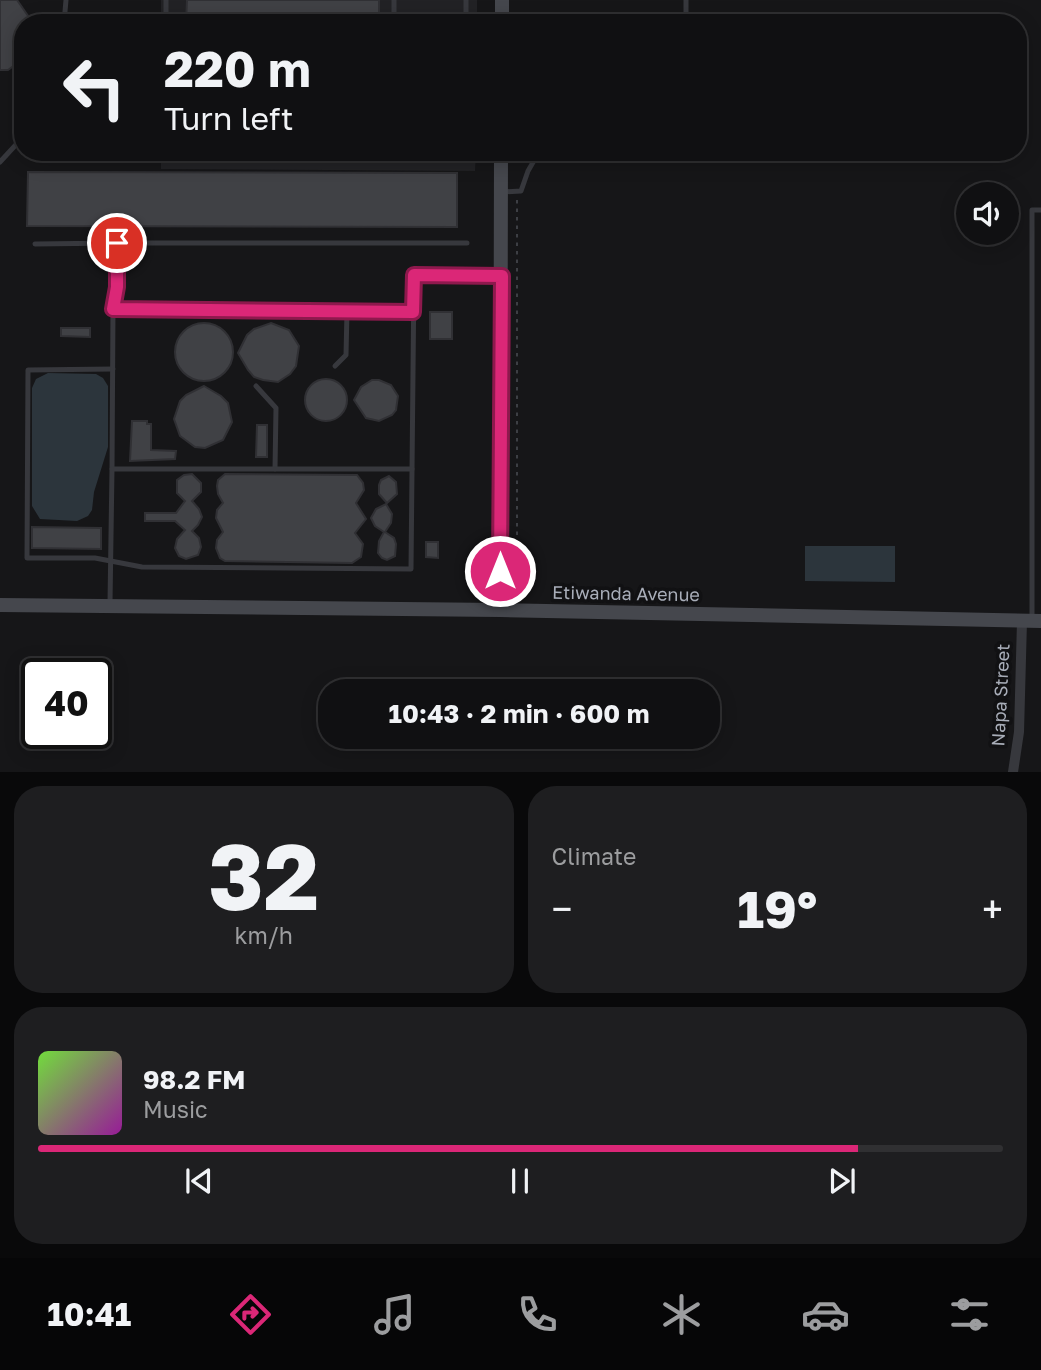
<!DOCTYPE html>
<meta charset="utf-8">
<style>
body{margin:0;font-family:"Golos Text",sans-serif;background:#1e1e20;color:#f1f3f6;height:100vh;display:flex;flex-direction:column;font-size:26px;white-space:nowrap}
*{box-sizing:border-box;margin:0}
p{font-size:23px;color:#9c9d9f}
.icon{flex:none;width:38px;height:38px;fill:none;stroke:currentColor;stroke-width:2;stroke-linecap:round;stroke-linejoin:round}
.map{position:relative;height:772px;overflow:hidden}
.sheet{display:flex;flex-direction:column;gap:14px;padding:14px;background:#09090a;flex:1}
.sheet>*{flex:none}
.top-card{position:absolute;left:14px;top:14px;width:1013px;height:147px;border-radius:28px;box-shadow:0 4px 18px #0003,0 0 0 2px #303032;background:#101012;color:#f1f3f6;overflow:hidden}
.controls{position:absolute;left:956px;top:182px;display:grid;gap:14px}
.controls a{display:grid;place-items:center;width:63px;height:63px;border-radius:50%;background:#101012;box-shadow:0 4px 18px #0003,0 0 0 2px #303032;font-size:35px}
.speed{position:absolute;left:21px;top:658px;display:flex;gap:14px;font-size:35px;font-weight:700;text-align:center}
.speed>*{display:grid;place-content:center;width:91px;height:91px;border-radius:50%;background:#101012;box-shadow:0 4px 18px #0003,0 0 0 2px #303032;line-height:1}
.speed .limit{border:4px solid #111;border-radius:10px;background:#fff;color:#111}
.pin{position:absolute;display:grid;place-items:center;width:60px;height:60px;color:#fff;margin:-30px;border:4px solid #fff;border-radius:50%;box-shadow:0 2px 7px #0007}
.me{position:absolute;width:77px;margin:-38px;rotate:0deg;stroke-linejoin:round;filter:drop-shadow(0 0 5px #0008)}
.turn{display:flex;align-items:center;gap:24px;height:147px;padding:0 35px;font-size:32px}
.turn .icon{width:91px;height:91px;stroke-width:2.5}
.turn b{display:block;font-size:49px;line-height:60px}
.big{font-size:52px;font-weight:700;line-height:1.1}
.sheet .tile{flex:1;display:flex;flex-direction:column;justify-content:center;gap:10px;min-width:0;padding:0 24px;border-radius:28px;background:#1e1e20}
.sheet .dial{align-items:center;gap:0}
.dial b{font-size:91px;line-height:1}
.song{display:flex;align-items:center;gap:21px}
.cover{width:84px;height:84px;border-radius:10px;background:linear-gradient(135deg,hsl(100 70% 55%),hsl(300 70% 35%))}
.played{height:7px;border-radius:4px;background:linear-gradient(90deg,#db2777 85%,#303032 85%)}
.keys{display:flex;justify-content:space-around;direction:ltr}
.heat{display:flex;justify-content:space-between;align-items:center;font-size:38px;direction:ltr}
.sheet .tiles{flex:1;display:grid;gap:14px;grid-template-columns:1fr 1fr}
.tile:last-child{grid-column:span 2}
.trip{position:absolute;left:318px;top:679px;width:402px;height:70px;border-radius:28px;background:#101012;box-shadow:0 4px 18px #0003,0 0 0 2px #303032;font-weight:700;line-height:70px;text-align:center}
.menu{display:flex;height:112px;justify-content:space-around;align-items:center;background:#060607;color:#9c9d9f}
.menu .icon{width:49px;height:49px}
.menu .on{color:#db2777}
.menu b{font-size:32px;color:#f1f3f6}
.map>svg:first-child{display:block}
</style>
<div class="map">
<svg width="1041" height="772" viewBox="0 0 1041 772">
<rect width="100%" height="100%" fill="#161618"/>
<g fill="#222225">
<rect x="161" y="0" width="316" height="23"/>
<path d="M161,152H476L475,171L161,169Z"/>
</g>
<g fill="#2c353c">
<path d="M48,373L96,374L103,378L108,386V447L94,492L92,510L88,516L77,521L40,519L32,506V388L36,379Z"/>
<path d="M805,546H895V582L805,581Z"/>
</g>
<g fill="#404145" stroke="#303034" stroke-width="2">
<path d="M0,0H17L33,23H23V59L8,70H0Z"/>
<path d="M187,0H379V23H186Z"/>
<path d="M28,172L457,173V227L27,226Z"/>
<rect x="430" y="312" width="22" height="27"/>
<path d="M271,323L289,330L299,346L296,366L290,374L278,382L263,380L254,377L248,370L238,353L247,335L254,329Z"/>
<circle cx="204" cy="352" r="29"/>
<path d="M61,328H90V337L61,336Z"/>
<circle cx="326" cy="400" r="21"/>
<path d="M372,380H379L391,385L398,396L396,410L392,415L379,421L366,418L354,400L361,387Z"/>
<path d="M204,386L221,396L228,403L232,422L223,440L205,448L195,447L180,436L174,419L180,401L186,395Z"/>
<path d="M132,421H147V424H151V450L176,451L175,459L130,461Z"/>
<path d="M257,425H267V457H256Z"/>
<path d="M192,474L201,483V492L192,501L199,509L202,517L198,525L192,531L199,538L201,547L198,555L186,559L179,556L175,548L177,539L185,530L175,521H145V513H176L185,501L177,493V480L184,475Z"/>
<path d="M225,474L357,475L363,483L364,490L356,503L366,519L355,533L363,544L361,557L352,563L225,561L220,558L216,548L217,540L223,532L216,518L217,510L223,503L218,494L217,486L218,480Z"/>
<path d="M389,476L396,482L397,494L387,503L379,494V485L381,480Z"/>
<path d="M386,504L392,514L391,523L385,532L394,538L396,544L395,556L387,560L382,558L378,553L379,541L384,532L375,526L371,518L376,509Z"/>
<path d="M32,527L101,528V549L32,548Z"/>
<path d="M426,542H438V558L426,557Z"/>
</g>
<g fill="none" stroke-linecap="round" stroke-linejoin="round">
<path stroke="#3d3f44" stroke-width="2" stroke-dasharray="3.5 5" stroke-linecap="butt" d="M517,586V200"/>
<g stroke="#37383d" stroke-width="5">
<path d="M394,0V23"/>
<path d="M64,23L66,0"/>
<path d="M166,23V0"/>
<path d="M466,23V0"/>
<path d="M686,23V0"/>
<path d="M0,162L23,137"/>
<path d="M501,192L521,191L528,171L539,152"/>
<path d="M35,244L117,243"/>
<path d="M113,309L117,287V243H467"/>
<path d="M335,366L346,355L347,311"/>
<path d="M113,369L28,370L27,558H95L142,567L411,569L414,275L498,276"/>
<path d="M256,386L276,408L275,469"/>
<path d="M112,469L113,309L413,311"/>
<path d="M110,603L112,469H412"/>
<path d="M1032,618V210H1041"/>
</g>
<path stroke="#37383d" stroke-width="10" d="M1013,772L1019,732L1022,621"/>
<g stroke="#45474d" stroke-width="14">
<path d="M502,23V0"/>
<path d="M0,605L500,610L1041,621"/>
<path d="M500,610L501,152"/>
</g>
</g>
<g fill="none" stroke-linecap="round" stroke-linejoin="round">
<g stroke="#8e194d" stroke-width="18">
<path id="route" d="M117,243V287L113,309L413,312L414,275L502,276L500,571"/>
</g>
<use href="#route" stroke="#db2777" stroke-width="12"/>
</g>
<g text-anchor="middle" stroke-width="7" stroke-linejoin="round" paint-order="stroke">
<g font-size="18" fill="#a8adb8" stroke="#111113">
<text transform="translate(626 594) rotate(1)" y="6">Etiwanda Avenue</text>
<text transform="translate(1001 695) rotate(-87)" y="6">Napa Street</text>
</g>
</g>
</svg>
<div class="controls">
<a><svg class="icon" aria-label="sound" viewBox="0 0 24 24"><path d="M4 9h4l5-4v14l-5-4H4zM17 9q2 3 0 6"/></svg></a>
</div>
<div class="speed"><div class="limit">40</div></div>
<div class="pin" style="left:117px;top:243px;background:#d93025"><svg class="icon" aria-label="arrive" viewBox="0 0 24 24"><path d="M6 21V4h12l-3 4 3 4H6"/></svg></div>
<svg class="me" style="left:500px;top:571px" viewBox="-20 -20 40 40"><circle r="17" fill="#db2777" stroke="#fff" stroke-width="3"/><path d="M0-11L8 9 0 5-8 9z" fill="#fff"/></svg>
<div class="trip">10:43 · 2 min · 600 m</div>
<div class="top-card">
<div class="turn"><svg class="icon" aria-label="left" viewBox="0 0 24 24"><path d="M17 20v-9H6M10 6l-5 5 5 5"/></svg><div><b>220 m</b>Turn left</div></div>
</div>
</div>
<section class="sheet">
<div class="tiles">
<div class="tile dial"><b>32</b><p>km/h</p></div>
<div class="tile"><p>Climate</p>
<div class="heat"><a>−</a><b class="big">19°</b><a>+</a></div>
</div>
<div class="tile">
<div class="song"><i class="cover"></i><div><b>98.2 FM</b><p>Music</p></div></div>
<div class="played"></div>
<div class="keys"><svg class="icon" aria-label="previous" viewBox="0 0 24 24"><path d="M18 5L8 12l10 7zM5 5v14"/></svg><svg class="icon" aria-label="pause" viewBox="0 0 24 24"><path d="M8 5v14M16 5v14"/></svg><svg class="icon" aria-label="next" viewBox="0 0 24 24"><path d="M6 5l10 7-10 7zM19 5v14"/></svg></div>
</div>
</div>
</section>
<nav class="menu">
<b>10:41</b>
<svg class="icon on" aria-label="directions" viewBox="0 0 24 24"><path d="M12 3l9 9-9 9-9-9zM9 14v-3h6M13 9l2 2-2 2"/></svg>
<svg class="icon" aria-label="music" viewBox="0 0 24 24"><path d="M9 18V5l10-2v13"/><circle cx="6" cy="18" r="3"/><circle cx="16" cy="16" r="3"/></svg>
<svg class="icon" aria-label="phone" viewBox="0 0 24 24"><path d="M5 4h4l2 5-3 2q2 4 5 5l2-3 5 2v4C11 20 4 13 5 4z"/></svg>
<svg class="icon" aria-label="climate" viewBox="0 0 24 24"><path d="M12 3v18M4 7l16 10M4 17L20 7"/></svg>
<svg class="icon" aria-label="car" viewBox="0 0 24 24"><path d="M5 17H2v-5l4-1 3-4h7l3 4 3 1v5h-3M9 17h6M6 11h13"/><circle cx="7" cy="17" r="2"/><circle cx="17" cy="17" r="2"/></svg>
<svg class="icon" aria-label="filters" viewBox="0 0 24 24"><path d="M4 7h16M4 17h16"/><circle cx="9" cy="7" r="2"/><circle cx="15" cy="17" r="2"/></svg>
</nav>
